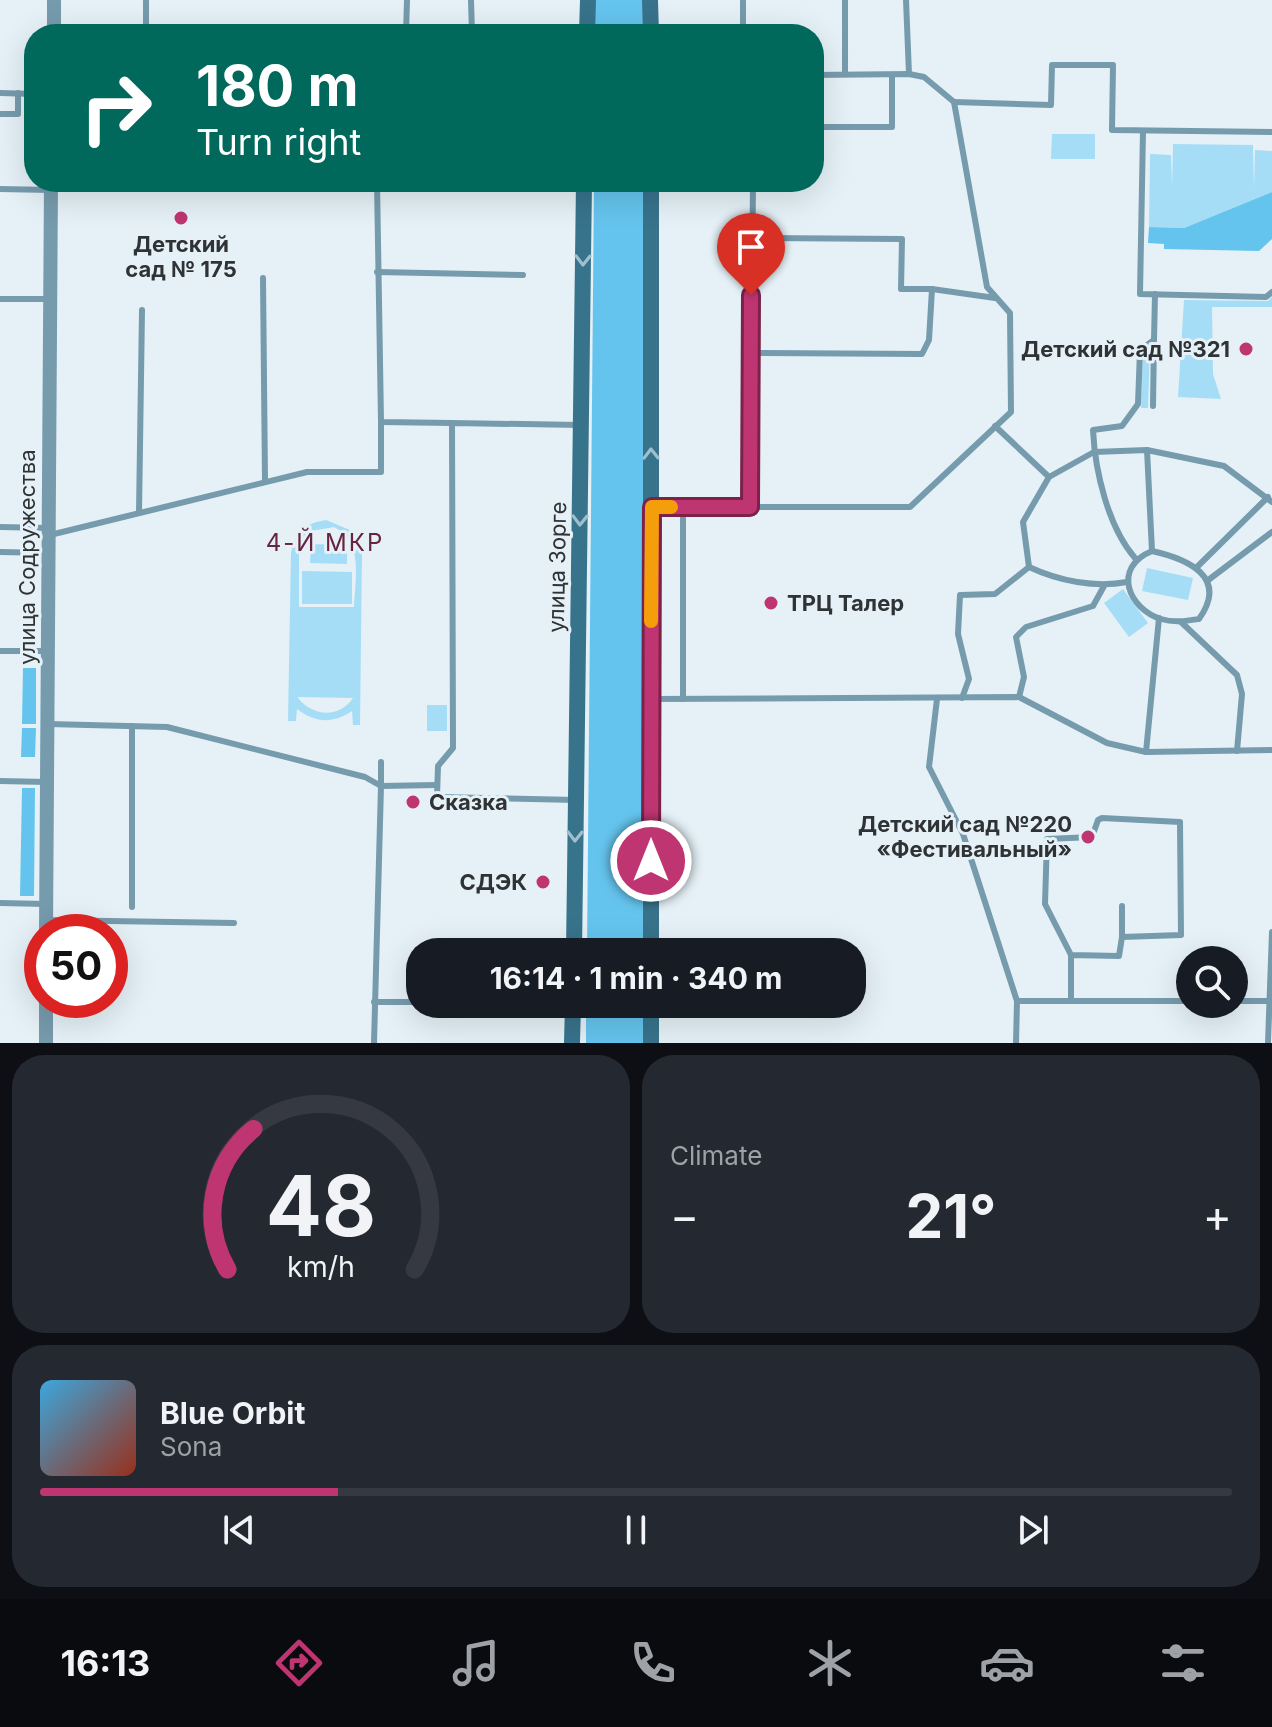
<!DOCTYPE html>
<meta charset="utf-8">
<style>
body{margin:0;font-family:Inter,sans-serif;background:#242831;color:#f1f3f6;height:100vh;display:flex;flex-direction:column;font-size:30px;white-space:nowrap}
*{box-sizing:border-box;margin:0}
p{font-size:26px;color:#9ea1a6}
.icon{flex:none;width:44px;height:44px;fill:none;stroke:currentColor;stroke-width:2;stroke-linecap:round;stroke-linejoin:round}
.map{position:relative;height:1043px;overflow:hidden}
.side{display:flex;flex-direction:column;gap:12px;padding:12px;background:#0d0f14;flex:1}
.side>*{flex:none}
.hud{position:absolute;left:24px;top:24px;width:800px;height:168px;border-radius:32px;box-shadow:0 8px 32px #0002;background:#00695c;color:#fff;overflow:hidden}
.buttons{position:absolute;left:1176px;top:946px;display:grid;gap:16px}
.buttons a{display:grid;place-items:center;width:72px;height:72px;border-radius:50%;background:#171b24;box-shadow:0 8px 32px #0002;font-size:40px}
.speed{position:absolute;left:24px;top:914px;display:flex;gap:16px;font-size:40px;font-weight:700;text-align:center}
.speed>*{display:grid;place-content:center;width:104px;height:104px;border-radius:50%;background:#171b24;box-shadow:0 8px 32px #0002;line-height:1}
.speed .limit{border:12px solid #d22;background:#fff;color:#111}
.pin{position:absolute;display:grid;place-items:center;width:68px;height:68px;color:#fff;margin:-82px -34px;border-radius:50% 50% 50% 0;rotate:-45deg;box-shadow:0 0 8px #0007}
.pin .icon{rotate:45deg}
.me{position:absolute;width:88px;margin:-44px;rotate:0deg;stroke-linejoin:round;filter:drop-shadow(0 0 6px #0008)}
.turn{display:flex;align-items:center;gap:28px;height:168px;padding:0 40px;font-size:36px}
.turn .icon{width:104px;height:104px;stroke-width:2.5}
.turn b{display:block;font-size:56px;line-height:68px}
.big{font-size:60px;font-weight:700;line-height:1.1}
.side .card{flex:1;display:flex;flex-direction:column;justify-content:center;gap:12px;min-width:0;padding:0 28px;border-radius:32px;background:#242831}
.side .dial{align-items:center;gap:0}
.dial svg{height:208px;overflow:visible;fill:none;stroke:#363941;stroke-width:7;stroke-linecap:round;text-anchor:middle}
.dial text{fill:#f1f3f6;stroke:none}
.song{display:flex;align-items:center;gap:24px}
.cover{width:96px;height:96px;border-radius:12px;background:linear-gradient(135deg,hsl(200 70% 55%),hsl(10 70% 35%))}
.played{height:8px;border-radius:4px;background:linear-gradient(90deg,#be3571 25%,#363941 25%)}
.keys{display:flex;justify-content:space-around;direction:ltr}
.heat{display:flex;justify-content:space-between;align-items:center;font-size:44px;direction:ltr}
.side .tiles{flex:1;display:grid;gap:12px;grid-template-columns:1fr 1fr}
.card:last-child{grid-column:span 2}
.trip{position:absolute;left:406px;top:938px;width:460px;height:80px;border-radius:32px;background:#171b24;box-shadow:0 8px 32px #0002;font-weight:700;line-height:80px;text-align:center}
.menu{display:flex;height:128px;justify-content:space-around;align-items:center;background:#090b0e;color:#9ea1a6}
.menu .icon{width:56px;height:56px}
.menu .on{color:#be3571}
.menu b{font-size:36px;color:#f1f3f6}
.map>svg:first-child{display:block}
</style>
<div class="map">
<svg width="1272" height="1043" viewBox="0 0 1272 1043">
<rect width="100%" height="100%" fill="#e5f1f7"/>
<g fill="#a6ddf6" fill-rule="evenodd">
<path d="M1052,134H1095V159H1051Z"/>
<path d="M1173,144L1253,145L1254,188L1255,150L1272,151V192L1184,228L1149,227L1150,154L1171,155L1172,187Z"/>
<path d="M1272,297V307H1212L1213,374L1221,399L1178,397L1184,300L1268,301Z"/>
<path d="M1150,347L1148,408H1141L1143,352Z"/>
<path d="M326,520L350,530L362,552L360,725H353L352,711C333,724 315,723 297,709L296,721H288L291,552C297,532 305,523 326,520ZM334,527C364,541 355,580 354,607H299V553L311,531ZM298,698V697L353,698C339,719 312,716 298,698Z"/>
<path d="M311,544L347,545V564L310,563Z"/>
<path d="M1147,568L1193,578L1188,600L1142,591Z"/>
<path d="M302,571L352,572V604H302Z"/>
<path d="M1123,589L1148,623L1129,637L1104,603Z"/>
<rect x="427" y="705" width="20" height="26"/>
</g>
<g fill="#65c4ed">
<rect x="595" y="0" width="48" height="34"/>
<path d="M594,182H644L643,952H587Z"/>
<path d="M1272,192V239L1259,251L1164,249V244L1148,243L1149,227L1184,228Z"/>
<path d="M23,668H36V724H22Z"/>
<path d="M22,728H36L35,757H21Z"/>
<path d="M22,788H35L34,896H20Z"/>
<rect x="586" y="1004" width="57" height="39"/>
</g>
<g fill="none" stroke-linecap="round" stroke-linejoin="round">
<g stroke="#769bad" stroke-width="6">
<path d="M146,0V34"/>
<path d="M471,0L472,34"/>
<path d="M906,0L909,74"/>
<path d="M406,34L407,0"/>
<path d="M743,34V0"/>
<path d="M845,74V0"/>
<path d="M0,93L34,94"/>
<path d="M954,102L1051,105L1052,65H1113L1112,130L1272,132"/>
<path d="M0,114H18V93"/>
<path d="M814,127H892V75"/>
<path d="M1143,131L1140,294L1266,297L1272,292"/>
<path d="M377,182L381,422L452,423"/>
<path d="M0,189L51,190"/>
<path d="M752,238L902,239L901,289H932"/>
<path d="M377,272L523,275"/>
<path d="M263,278L265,481"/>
<path d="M0,299H51"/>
<path d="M751,353L922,354L929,340L932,289L995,298"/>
<path d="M1153,406L1154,340"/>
<path d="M995,426L1049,477"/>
<path d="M1147,450L1152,551"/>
<path d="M652,507H910L1011,412L1010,313L987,287L954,102L924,77L909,74L814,75"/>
<path d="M750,507L753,182"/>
<path d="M139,513L142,310"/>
<path d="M0,527L49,528"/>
<path d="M50,535L307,472H381V422"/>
<path d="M1152,551C1188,559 1229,577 1199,619C1186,621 1174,623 1161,619C1129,609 1111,568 1152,551Z"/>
<path d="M0,552L49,553"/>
<path d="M1135,558C1108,527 1095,471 1093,430L1122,426L1138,404L1140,350L1154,340L1155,294"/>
<path d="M1029,567L1023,522L1049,477L1094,452L1147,450L1224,466L1272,502"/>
<path d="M1029,567C1059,581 1095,588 1127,582"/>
<path d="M1197,567L1268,497"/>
<path d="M1207,581L1272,532"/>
<path d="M1181,622L1237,675L1242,694L1237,751"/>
<path d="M0,651H48"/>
<path d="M1019,697L1024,677L1016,637L1026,627L1093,606L1104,586"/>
<path d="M962,698L969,679L958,634L960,595L995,594L1029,567"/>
<path d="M652,699L1019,697L1107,743L1146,752L1272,750"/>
<path d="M683,699V507"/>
<path d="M937,699L929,767L963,834L1017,1001L1016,1043"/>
<path d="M48,724L167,727L365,777L381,786V762"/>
<path d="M132,726V907"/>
<path d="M1146,752L1159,618"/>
<path d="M0,781L47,782"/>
<path d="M576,800L437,797L438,766L453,748L452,423L581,425"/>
<path d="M0,903L46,904"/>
<path d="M1122,906V937"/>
<path d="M46,920L234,923"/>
<path d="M1017,1001H1190"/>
<path d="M1071,1001V955L1119,956L1122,937L1181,935L1180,822L1102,818L1098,820L1092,837L1047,839L1045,904L1071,955"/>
<path d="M1234,1001H1272"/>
<path d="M374,1002H420"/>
<path d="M555,1004H573"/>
<path d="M374,1043L381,786L437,785"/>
<path d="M1268,1043L1272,932"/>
</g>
<g stroke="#769bad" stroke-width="14">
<path d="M54,34V0"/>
<path d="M46,932L51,182"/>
<path d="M46,1043V1000"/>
</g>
<g stroke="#38738c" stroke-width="16">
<path d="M650,0L651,34"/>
<path d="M587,34L588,0"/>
<path d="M651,182V952"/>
<path d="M574,952L584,182"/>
<path d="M651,1004V1043"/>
<path d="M572,1043L573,1004"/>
</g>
</g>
<defs><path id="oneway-chevron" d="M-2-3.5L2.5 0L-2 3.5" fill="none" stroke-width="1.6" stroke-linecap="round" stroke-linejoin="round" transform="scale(2)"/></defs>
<g stroke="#a0bfcc">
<use href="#oneway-chevron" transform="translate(583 260) rotate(91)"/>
<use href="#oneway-chevron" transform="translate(651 454) rotate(-91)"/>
<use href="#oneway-chevron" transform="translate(580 520) rotate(91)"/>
<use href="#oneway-chevron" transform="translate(575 836) rotate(91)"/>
</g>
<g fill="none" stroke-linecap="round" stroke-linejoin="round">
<g stroke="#7c2249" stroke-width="20">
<path id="route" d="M651,861L652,507H750L751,295"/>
</g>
<use href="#route" stroke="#be3571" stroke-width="14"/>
<path stroke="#f59e0b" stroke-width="14" d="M651,621L652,507H671"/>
</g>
<g fill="#be3571" stroke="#e5f1f7" stroke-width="3">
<circle cx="181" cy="218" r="8"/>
<circle cx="1246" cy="349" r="8"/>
<circle cx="771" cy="603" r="8"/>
<circle cx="413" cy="802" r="8"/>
<circle cx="1088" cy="837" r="8"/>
<circle cx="543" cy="882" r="8"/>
</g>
<g text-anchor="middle" stroke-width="6" stroke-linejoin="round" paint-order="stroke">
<g font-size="22" font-weight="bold" fill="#2f3335" stroke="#e5f1f7" text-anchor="end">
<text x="181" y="252" text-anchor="middle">Детский<tspan x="181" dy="25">сад № 175</tspan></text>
<text x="1230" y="357">Детский сад №321</text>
<text x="787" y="611" text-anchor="start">ТРЦ Талер</text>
<text x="429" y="810" text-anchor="start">Сказка</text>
<text x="1072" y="832">Детский сад №220<tspan x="1072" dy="25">«Фестивальный»</tspan></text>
<text x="527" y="890">СДЭК</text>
</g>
<g font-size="22" fill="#2f3335" stroke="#e5f1f7">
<text transform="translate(27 557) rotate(-90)" y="8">улица Содружества</text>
<text transform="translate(557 567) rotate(-89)" y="8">улица Зорге</text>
</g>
<g font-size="24" letter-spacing="2" fill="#67243f" stroke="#e5f1f7">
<text x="325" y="551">4-Й МКР</text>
</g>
</g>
</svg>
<div class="buttons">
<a><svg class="icon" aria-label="search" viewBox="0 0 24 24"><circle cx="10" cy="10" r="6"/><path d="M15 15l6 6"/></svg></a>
</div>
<div class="speed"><div class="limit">50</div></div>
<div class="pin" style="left:751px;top:295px;background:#d93025"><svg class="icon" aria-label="arrive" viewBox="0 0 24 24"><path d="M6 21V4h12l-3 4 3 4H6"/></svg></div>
<svg class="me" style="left:651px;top:861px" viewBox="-20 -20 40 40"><circle r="17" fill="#be3571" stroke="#fff" stroke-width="3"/><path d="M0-11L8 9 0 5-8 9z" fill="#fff"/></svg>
<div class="trip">16:14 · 1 min · 340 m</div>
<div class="hud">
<div class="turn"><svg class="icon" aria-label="right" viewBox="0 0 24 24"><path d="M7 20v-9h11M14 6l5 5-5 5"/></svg><div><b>180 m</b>Turn right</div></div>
</div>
</div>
<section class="side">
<div class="tiles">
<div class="card dial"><svg viewBox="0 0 100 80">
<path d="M14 69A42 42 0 1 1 86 69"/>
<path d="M14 69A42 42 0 0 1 24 15" stroke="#be3571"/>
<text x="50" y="56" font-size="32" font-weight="700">48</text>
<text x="50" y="72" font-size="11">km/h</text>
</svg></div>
<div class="card"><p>Climate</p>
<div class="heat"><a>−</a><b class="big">21°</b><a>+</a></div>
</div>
<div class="card">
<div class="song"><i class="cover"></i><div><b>Blue Orbit</b><p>Sona</p></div></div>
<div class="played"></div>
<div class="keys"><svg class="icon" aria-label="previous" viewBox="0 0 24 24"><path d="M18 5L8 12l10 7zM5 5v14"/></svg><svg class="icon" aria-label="pause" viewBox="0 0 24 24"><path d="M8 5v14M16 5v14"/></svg><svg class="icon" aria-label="next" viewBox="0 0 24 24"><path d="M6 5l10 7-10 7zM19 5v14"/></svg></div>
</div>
</div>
</section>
<nav class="menu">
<b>16:13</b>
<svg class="icon on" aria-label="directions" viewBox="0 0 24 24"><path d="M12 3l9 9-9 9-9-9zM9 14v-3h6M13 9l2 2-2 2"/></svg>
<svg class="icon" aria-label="music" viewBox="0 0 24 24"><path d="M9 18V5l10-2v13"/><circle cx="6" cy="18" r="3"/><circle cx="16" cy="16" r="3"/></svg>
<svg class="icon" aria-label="phone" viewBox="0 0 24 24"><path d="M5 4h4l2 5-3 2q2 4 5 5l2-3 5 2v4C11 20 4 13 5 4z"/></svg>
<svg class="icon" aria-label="climate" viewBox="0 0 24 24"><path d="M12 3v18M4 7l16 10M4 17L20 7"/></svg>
<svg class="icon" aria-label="car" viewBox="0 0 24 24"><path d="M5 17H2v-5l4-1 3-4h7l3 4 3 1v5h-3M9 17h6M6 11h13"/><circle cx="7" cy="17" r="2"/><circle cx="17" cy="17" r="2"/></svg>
<svg class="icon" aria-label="filters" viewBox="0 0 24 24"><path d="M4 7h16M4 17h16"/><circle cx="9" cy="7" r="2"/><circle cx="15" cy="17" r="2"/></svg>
</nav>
